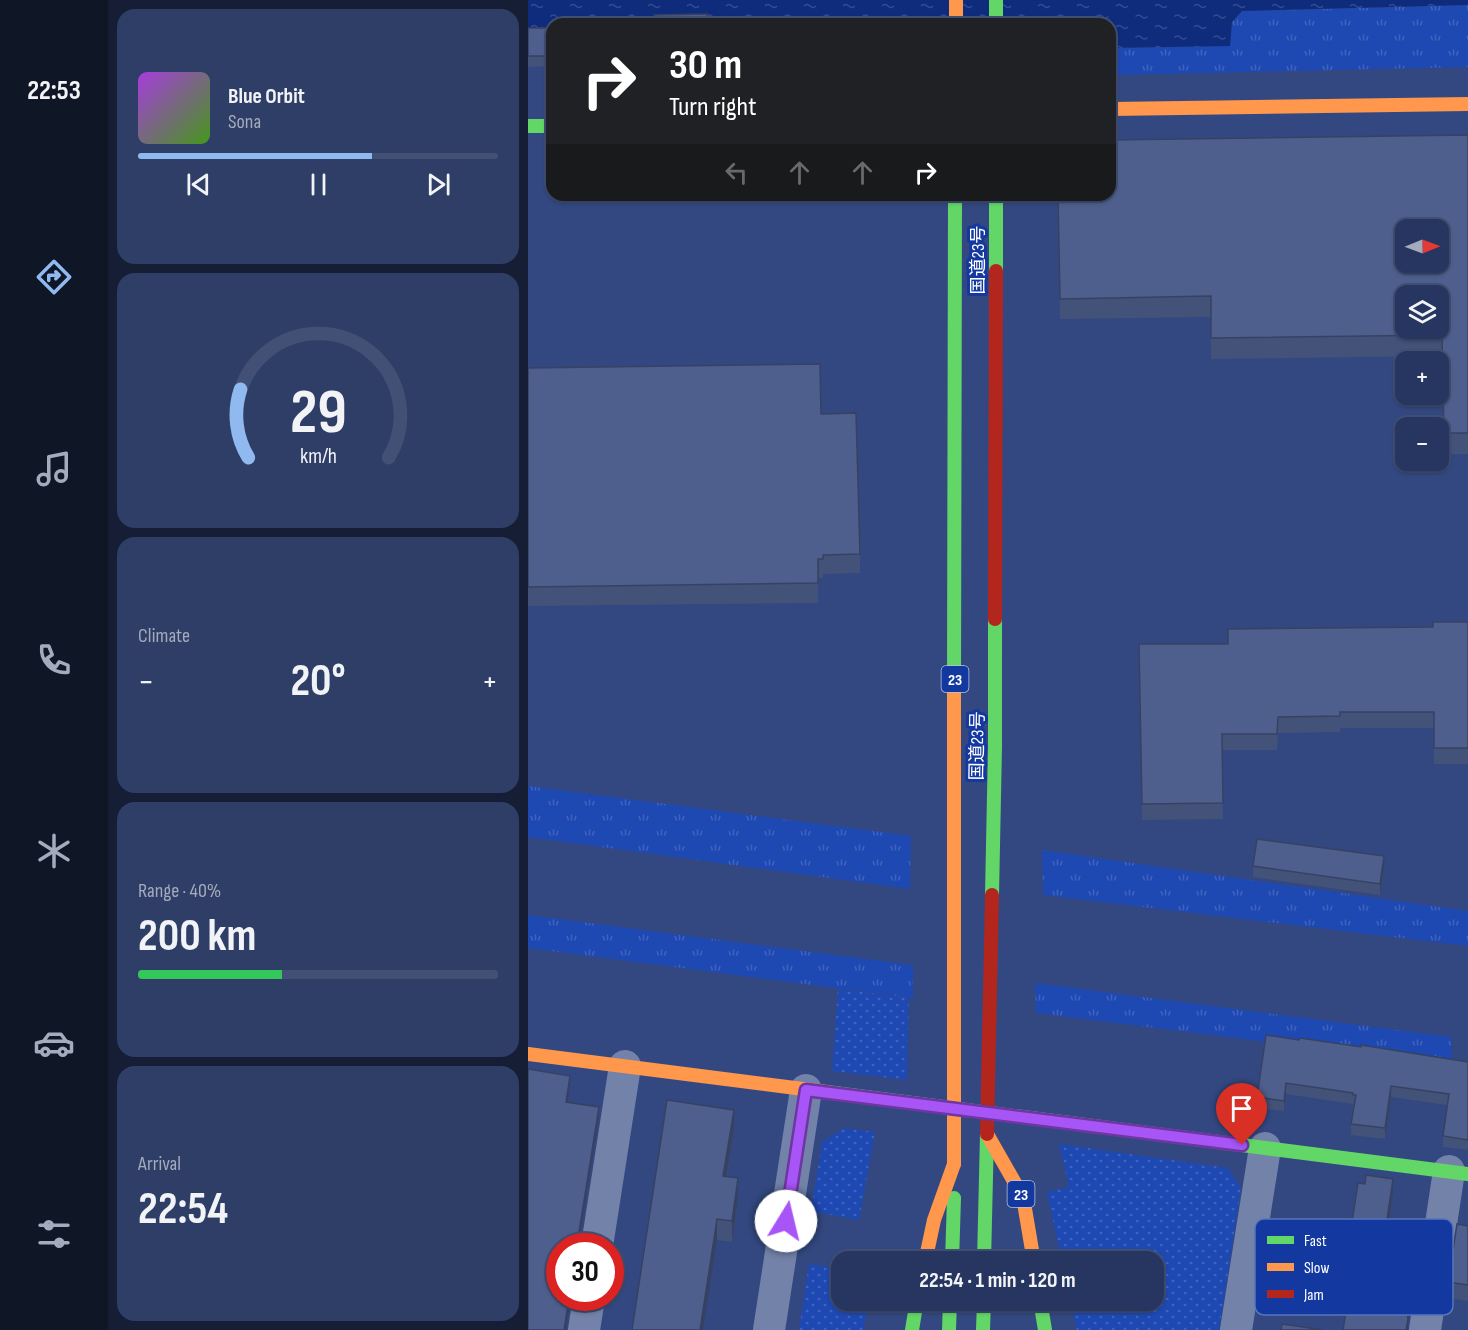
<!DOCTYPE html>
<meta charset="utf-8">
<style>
body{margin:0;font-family:"Sofia Sans Condensed","Noto Sans JP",sans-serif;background:#2e3e66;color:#f1f3f6;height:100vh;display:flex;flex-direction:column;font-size:22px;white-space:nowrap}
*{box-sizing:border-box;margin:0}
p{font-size:20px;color:#a4abbd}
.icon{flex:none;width:33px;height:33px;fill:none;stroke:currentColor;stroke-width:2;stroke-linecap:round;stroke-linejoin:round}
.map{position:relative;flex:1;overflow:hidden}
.drawer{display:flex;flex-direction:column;gap:9px;padding:9px;background:#151e35;width:420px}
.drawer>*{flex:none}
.banner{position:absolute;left:18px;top:18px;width:570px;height:183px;border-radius:18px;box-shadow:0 2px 4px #0004,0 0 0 2px #425075;background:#202124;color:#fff;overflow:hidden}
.needle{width:39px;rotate:89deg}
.tools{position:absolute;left:867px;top:219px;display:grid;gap:12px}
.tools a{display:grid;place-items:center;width:54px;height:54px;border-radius:12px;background:#263660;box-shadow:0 2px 4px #0004,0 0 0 2px #425075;font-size:30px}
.speed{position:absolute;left:18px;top:1233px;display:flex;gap:12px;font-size:30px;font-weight:700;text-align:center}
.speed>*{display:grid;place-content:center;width:78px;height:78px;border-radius:50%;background:#263660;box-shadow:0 2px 4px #0004,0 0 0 2px #425075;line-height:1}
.speed .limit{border:9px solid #d22;background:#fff;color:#111}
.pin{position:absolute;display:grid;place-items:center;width:51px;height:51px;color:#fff;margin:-62px -26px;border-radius:50% 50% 50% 0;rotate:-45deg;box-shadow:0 0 6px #0007}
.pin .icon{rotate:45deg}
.me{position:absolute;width:66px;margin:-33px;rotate:9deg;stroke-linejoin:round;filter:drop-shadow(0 0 4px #0008)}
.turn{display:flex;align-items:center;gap:21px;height:126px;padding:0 24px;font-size:27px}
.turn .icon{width:78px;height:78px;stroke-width:2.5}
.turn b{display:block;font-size:42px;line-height:51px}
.lanes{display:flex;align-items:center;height:57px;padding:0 24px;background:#0003;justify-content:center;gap:30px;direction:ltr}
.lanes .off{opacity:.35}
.big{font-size:45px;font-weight:700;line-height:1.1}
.drawer .card{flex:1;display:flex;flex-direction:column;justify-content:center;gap:9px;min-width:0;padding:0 21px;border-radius:18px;background:#2e3e66}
.drawer .dial{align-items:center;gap:0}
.dial svg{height:156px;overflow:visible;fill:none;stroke:#425075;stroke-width:7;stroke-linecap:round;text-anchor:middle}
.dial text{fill:#f1f3f6;stroke:none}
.song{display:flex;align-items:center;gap:18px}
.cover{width:72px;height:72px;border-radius:9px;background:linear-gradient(135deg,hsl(280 70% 55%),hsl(100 70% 35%))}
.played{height:6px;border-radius:3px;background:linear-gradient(90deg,#90b9f0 65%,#425075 65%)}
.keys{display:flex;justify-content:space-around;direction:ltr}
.heat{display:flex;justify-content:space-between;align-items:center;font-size:33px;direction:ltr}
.charge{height:9px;border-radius:4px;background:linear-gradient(90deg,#34c759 40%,#425075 0)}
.trip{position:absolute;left:303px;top:1251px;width:333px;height:60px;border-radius:18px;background:#263660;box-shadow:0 2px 4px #0004,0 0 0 2px #425075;font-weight:700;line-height:60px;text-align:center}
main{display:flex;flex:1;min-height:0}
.dock{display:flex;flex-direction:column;width:108px;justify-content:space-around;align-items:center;background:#0f1626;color:#a4abbd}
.dock .icon{width:42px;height:42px}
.dock .selected{color:#90b9f0}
.dock b{font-size:27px;color:#f1f3f6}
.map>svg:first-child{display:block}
</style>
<main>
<nav class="dock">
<b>22:53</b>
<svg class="icon selected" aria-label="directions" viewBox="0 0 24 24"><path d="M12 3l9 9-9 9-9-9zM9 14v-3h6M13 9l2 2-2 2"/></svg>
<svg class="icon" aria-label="music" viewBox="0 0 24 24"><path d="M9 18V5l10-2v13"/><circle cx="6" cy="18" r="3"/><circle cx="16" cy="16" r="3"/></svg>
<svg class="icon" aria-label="phone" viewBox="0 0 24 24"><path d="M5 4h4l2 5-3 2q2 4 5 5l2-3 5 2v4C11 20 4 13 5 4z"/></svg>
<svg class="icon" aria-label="climate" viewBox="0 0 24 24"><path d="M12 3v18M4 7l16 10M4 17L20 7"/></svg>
<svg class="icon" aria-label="car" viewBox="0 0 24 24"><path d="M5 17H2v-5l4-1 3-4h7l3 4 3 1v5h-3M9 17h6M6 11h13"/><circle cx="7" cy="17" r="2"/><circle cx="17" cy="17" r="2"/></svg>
<svg class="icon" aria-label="filters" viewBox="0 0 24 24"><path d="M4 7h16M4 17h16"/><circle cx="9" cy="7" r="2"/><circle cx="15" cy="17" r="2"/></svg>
</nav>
<section class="drawer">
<div class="card">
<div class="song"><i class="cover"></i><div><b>Blue Orbit</b><p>Sona</p></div></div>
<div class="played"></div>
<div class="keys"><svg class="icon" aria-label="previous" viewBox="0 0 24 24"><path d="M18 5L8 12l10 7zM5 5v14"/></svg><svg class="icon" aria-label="pause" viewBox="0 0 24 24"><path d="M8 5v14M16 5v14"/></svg><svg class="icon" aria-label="next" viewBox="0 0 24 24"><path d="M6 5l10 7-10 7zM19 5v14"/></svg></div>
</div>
<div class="card dial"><svg viewBox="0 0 100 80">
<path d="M14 69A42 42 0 1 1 86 69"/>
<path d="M14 69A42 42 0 0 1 10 34" stroke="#90b9f0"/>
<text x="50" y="56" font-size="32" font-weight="700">29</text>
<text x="50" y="72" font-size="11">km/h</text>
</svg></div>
<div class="card"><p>Climate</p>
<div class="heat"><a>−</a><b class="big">20°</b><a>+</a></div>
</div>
<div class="card"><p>Range · 40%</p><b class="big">200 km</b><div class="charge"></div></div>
<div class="card"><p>Arrival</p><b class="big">22:54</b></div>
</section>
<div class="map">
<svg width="940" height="1330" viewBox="0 0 940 1330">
<defs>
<pattern id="grass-tufts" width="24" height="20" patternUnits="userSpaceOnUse" patternTransform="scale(1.5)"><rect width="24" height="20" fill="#1e48b2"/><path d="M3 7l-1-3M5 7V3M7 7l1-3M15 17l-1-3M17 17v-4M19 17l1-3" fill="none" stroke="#4063be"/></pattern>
<pattern id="garden-dots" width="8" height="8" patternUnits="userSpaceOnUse" patternTransform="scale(1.5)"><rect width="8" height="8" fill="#1e48b2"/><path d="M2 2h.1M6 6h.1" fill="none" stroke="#4063be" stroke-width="1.8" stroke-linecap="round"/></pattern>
<pattern id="water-ripples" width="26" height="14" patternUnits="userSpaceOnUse" patternTransform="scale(1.5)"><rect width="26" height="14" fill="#0f2c7c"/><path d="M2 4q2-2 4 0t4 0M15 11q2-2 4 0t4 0" fill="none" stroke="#334c90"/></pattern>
</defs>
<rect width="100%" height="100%" fill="#334880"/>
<g fill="url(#grass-tufts)">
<path d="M940,5V67L582,75V48L701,46L704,22L714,11Z"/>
<path d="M0,786L383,836L382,889L0,837Z"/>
<path d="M514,850L940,911V946L515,895Z"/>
<path d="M0,915L385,965V998L0,948Z"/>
<path d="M507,983L923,1037L924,1065L508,1013Z"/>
</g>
<g fill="url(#garden-dots)">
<path d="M310,989L381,998L379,1080L304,1071Z"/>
<path d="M316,1128L347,1132L331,1220L283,1211L294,1142Z"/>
<path d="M531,1144L700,1168L713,1188L691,1330H549L542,1301L626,1300V1262L534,1261L519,1192L541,1187Z"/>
<path d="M281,1264L313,1269L314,1300L341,1301L335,1330H271Z"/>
</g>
<path fill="url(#water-ripples)" d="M0,0H940V5L714,11L704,22L702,46L582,48V24H189V18L104,19L103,24H24V29H0Z"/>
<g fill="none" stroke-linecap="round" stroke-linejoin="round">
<g stroke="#7382a9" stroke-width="32">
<path d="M69,1246L97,1066"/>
<path d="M56,1330L61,1298"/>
<path d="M241,1330L278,1090"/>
<path d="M708,1330L737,1148"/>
<path d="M897,1330L921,1171"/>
</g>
<g stroke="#63d668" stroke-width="14">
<path d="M468,0V24"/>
<path d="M0,126H24"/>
<path d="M299,1092L940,1174"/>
<path d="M424,1262L426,1198"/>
<path d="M456,1262L459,1134"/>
<path d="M512,1300L517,1330"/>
<path d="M384,1330L389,1300"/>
<path d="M421,1330L422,1300"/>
<path d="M455,1330L456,1300"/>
</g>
<g stroke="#ff974d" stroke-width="14">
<path d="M428,0V24"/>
<path d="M582,109L940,104"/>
<path d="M0,1054L299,1092"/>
<path d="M459,1134L495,1197L506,1262"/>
<path d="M397,1262L406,1220L426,1164"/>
</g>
<g stroke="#63d668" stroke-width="14">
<path d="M468,271V195"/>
<path d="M426,686L427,195"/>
<path d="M464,895L467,746V619"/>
</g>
<path stroke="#ff974d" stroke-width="14" d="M426,1164V686"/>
<g stroke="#b3261e" stroke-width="14">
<path d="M467,619L468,271"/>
<path d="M459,1134L464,895"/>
</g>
</g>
<g fill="#435279">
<path d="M0,28H24V66L0,67Z"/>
<path d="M940,135V454H916L914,356L683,359V317L532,319L530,195Z"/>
<path d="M0,368L293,414L332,554V573L295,574V578H290V603L0,606Z"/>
<path d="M940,622V764H906V728H812V732L750,733L749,750H694L695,819L614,820L611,644H700L905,627Z"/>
<path d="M725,866L856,868L852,895L725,877Z"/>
<path d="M771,1040L940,1062V1150L915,1147V1136L919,1105L863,1097L857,1139L823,1135V1124L826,1106L825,1105V1104L758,1094L756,1111L729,1108V1097Z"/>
<path d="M206,1131L199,1176L210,1199L204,1242L189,1240L104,1330Z"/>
<path d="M865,1194L861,1219L892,1239L880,1323V1330L822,1284L815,1283V1267L821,1241Z"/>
<path d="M940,1226V1301L920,1298V1282Z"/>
</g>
<g fill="#374263">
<path d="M856,856V868L852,895V884Z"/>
<path d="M42,1076V1087L38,1113V1102Z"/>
<path d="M758,1083V1094L756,1111V1101Z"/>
<path d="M863,1086V1097L857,1139V1128Z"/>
<path d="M71,1107V1118L51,1243V1232Z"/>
<path d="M206,1110V1131L195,1197V1176Z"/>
<path d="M210,1178V1199L204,1242V1221Z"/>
<path d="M865,1179V1194L859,1234V1219Z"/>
<path d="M189,1219V1240L175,1330H172Z"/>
<path d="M892,1224V1239L880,1323V1330H878L879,1312Z"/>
<path d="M41,1298H43L38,1330H36Z"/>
</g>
<g fill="#4e5f8d" stroke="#374263" stroke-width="1.5" fill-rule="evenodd">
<path d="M179,14V24H126V15Z"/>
<rect x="0" y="28" width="24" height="28"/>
<path d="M940,135V433H916L914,335L683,338V296L532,299L530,195H582V140ZM878,230H910V262H878ZM878,296H910V328H878Z"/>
<path d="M292,364L293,414L328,413L332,554L295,555V559H290V583L0,587V368Z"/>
<path d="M905,622H940V748H906V712H812V716L750,717L749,734H694L695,803L614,804L611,644H700V629L905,627Z"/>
<path d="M729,839L856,856L852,884L725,866Z"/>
<path d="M738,1035L771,1040L772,1038L833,1047V1045L940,1062V1140L915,1136L921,1094L863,1086L857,1128L823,1124L828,1095H825V1093L758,1083L756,1101L729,1097Z"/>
<path d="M0,1069L42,1076L38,1102L71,1107L51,1232V1246H32V1298H41L36,1330H0Z"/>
<path d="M139,1100L206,1110L195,1176L210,1178L204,1221L189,1219L172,1330H104Z"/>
<path d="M838,1175L865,1179L859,1219L892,1224L879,1312L880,1319L878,1330H815L825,1269L815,1267L819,1241H821L830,1183L837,1184Z"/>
<path d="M929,1224L940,1226V1285L920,1282Z"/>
<path d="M754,1324L795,1330H753Z"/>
</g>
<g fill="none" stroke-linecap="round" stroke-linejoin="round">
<g stroke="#6d37a1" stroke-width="15">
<path id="route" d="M258,1221L278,1090L714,1145"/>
</g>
<use href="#route" stroke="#a855f7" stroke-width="10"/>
</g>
<g text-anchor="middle" stroke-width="6" stroke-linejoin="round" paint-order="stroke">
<g fill="#1339a0" stroke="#b8c4e2" stroke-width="1.5">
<rect x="413.5" y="666" width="27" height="26" rx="4.5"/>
<rect x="479.5" y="1181" width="27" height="26" rx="4.5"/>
</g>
<g font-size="16" font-weight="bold" fill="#fff">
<text x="427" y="685">23</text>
<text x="493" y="1200">23</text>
</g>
<g font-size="18" fill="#fff" stroke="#1339a0">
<text transform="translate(450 260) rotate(-90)" y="6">国道23号</text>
<text transform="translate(449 746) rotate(-89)" y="6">国道23号</text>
</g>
</g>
<rect x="727" y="1219" width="198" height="96" rx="9" fill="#1339a0" stroke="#5a74bc" stroke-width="1.5"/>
<rect x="739" y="1236" width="27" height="8" fill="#63d668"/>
<rect x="739" y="1263" width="27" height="8" fill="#ff974d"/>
<rect x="739" y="1290" width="27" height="8" fill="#b3261e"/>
<g font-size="16" fill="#fff">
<text x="776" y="1246">Fast</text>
<text x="776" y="1273">Slow</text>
<text x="776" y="1300">Jam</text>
</g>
</svg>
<div class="tools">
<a><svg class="needle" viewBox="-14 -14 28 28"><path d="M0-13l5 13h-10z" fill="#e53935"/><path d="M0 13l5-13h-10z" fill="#a4abbd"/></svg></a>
<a><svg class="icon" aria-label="layers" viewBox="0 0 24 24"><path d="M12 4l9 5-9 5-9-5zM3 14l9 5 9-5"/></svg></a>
<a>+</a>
<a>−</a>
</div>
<div class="speed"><div class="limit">30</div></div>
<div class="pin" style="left:714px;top:1145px;background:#d93025"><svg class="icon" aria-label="arrive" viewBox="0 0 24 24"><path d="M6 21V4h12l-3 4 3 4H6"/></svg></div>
<svg class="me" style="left:258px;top:1221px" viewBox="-20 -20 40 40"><circle r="19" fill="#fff"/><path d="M0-13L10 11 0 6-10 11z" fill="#a855f7"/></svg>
<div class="trip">22:54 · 1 min · 120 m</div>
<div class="banner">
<div class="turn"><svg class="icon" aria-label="right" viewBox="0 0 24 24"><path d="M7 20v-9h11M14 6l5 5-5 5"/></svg><div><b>30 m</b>Turn right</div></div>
<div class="lanes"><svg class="icon off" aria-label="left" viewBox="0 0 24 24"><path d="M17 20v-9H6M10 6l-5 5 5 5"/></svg><svg class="icon off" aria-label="ahead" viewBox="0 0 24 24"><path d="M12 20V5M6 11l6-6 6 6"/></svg><svg class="icon off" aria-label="ahead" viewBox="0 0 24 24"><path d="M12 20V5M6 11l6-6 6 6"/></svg><svg class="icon" aria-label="right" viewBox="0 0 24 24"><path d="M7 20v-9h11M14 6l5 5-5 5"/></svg></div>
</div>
</div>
</main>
